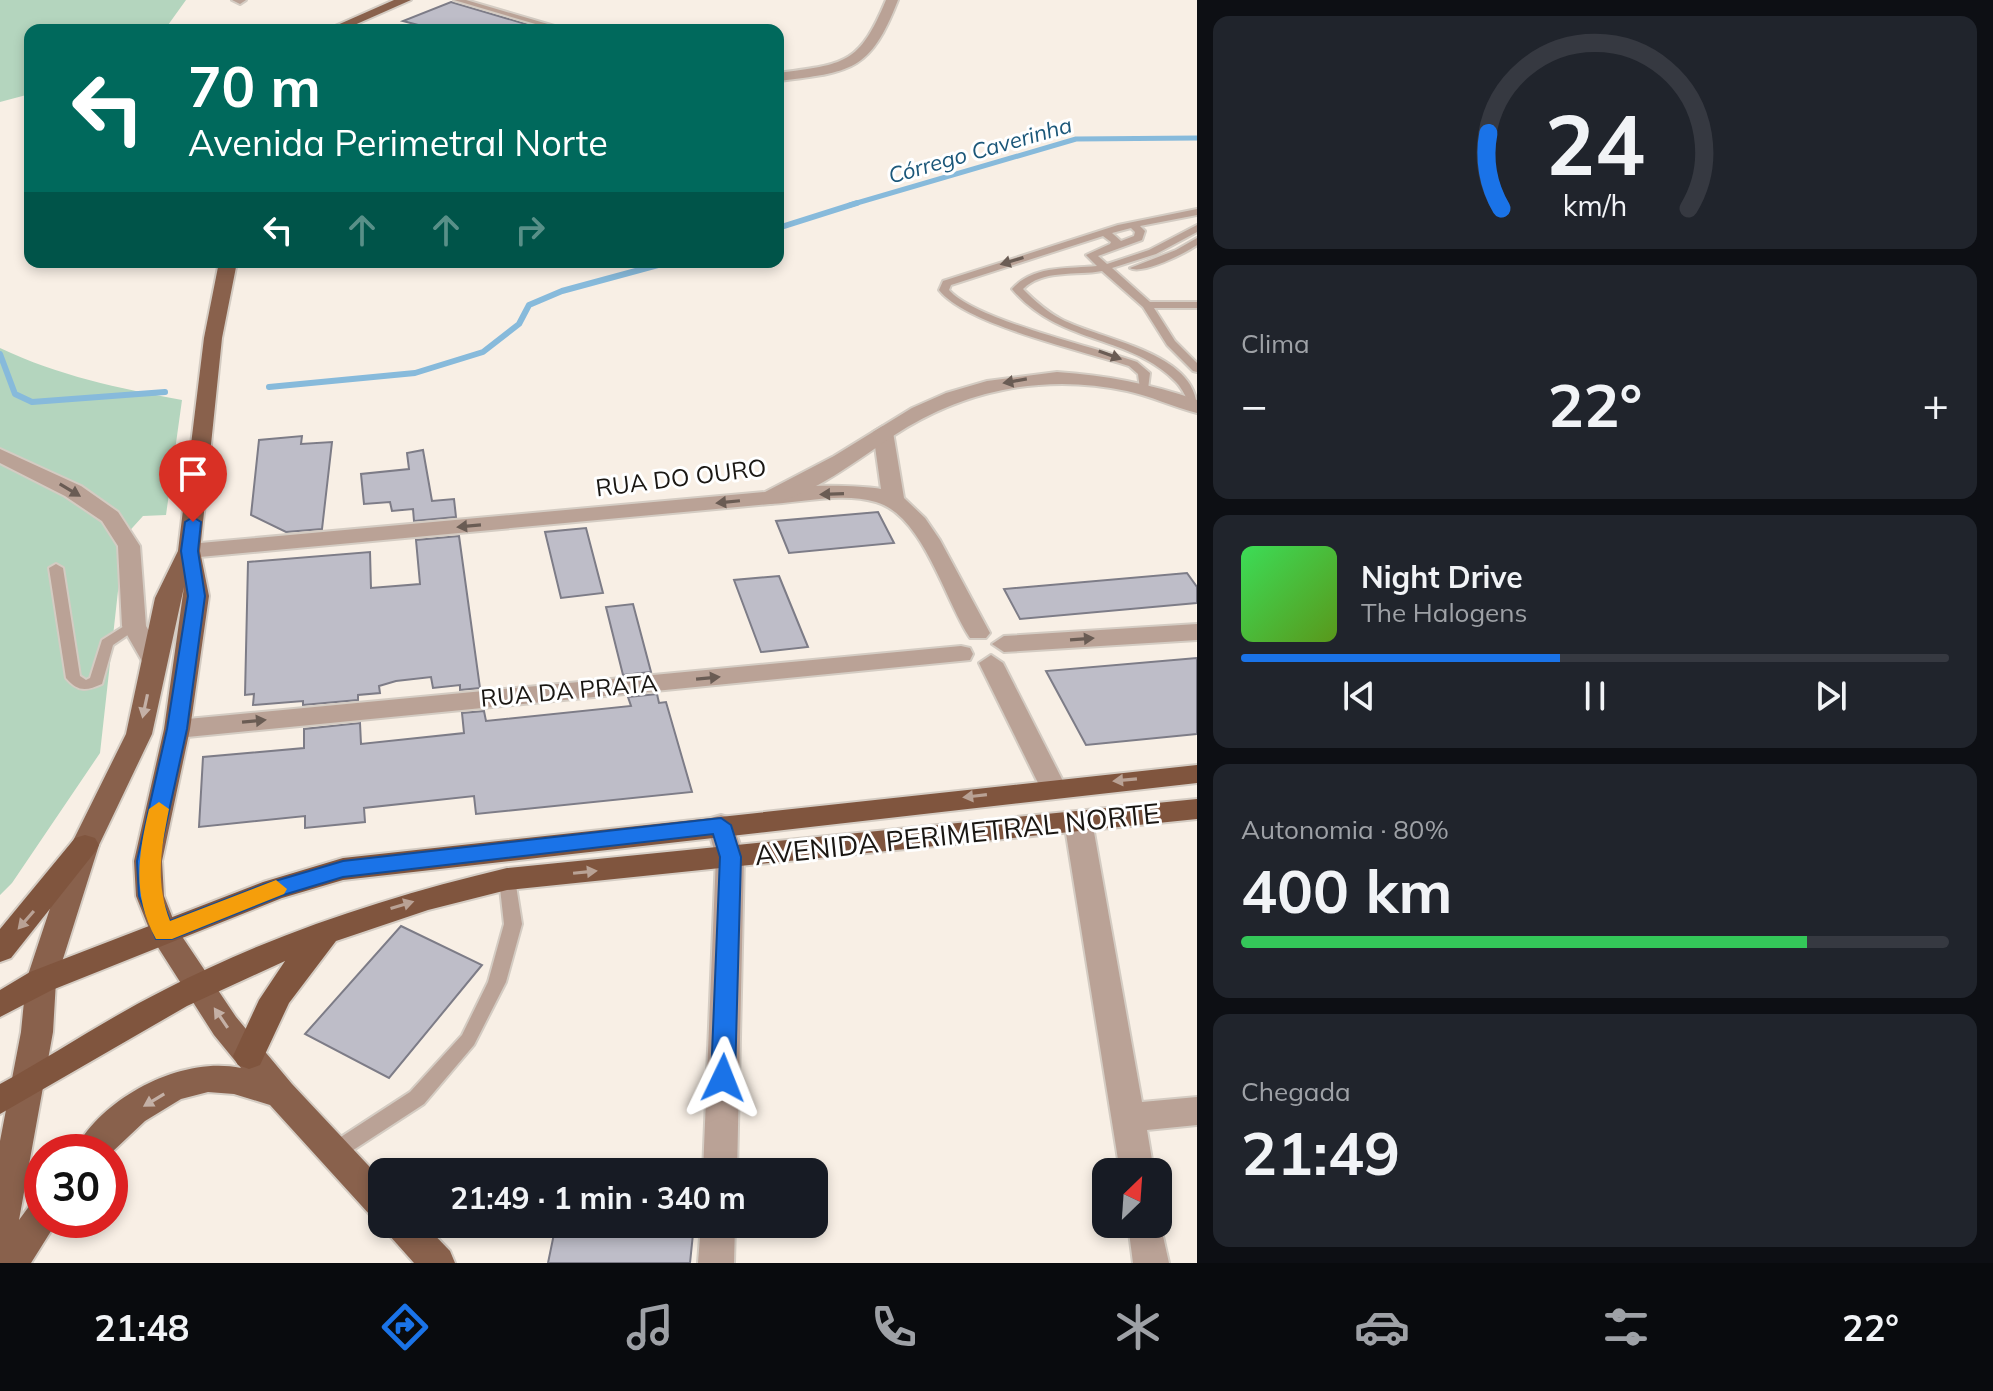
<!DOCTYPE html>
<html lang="pt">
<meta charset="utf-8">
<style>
body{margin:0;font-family:Mulish,sans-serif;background:#20242c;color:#f1f3f6;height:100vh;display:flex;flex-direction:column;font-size:30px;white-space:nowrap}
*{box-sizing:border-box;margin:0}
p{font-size:26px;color:#9ea1a6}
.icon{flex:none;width:44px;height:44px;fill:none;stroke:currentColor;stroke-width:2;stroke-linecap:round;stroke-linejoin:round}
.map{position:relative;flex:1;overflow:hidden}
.details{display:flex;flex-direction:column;gap:16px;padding:16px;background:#0d0f14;width:796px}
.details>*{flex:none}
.banner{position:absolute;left:24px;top:24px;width:760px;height:244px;border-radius:16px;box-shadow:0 4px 12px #0003;background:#00695c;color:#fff;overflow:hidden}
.needle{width:52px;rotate:25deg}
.tools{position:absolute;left:1092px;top:1158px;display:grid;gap:16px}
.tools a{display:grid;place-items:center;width:80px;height:80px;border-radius:16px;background:#171b24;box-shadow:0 4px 12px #0003;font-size:40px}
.speed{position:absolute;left:24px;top:1134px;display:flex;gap:16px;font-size:40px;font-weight:700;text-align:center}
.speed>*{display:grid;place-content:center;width:104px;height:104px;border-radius:50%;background:#171b24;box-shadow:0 4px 12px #0003;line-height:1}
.speed .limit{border:12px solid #d22;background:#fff;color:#111}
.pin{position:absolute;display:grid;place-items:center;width:68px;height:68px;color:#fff;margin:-82px -34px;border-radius:50% 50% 50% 0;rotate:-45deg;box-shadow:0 0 8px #0007}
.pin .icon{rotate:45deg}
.me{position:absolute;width:88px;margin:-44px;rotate:2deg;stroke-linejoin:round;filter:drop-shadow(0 0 6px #0008)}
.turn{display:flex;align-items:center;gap:28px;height:168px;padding:0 32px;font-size:36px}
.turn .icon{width:104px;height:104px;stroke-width:2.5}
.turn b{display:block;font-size:56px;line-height:68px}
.lanes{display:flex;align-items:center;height:76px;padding:0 32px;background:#0003;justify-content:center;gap:40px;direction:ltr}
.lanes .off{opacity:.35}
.big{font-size:60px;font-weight:700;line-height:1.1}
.details .card{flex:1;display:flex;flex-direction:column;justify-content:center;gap:12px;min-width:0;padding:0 28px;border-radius:16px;background:#20242c}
.details .dial{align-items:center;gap:0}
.dial svg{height:208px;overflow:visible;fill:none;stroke:#363941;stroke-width:7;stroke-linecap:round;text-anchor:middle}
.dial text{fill:#f1f3f6;stroke:none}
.song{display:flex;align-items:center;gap:24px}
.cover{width:96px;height:96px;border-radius:12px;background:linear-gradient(135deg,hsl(130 70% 55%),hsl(90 70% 35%))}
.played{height:8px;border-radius:4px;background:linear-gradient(90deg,#1a73e8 45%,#363941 45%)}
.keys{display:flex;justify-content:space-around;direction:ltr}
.heat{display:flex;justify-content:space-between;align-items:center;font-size:44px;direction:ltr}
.charge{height:12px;border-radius:6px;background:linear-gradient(90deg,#34c759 80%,#363941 0)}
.trip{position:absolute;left:368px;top:1158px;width:460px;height:80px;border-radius:16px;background:#171b24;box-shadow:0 4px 12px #0003;font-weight:700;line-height:80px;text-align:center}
.tabs{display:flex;height:128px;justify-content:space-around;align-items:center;background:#090b0e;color:#9ea1a6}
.tabs .icon{width:56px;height:56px}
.tabs .on{color:#1a73e8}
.tabs b{font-size:36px;color:#f1f3f6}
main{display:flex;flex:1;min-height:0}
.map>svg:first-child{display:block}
</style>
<main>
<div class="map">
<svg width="1197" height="1263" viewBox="0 0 1197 1263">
<rect width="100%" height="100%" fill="#f8efe5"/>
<g fill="#b4d5be">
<path d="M0,0H186L168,25L139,30H30V94L0,102Z"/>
<path d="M0,348C59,376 118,388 182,400L166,515L143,516L124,537L100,753L12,883L0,895Z"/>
</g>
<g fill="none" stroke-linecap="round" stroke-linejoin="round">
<path stroke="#87badb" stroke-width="5" d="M850,205L1076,139L1197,138"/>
<g stroke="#87badb" stroke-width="6">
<path d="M778,228L857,203"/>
<path d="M0,354L15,394L32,402L165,392"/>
<path d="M269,387L415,373L483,352L519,324L529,305L562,291L669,262"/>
</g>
</g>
<g fill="#bebdc8" stroke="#7d7c87" stroke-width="2">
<path d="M451,2L529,25L528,30H437L403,21Z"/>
<path d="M302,436L301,444L332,442L322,529L286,532L251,515L259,440Z"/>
<path d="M423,450L432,501L454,499L456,517L414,521L413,509L392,511L390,502L364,504L361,474L409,469L407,453Z"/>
<path d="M878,512L894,543L789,553L776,521Z"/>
<path d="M586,528L603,593L561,598L545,532Z"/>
<path d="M459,536L480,688L460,690V685L433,688L431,677L396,681L379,686L380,693L358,695V700L303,705V701L253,705L254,694L245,695L248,562L370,552L371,588L420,584L416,540Z"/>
<path d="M1187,573L1197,587V603L1020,619L1004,589Z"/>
<path d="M779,576L808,647L761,652L734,580Z"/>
<path d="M633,604L651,672L623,675L606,607Z"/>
<path d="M1197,658V734L1086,745L1046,671Z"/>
<path d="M657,694L659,703L666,702L692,792L476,814L474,796L364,808L365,822L305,828V816L199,827L203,757L304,748V729L360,723L361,744L464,733L462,713L484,711L486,721L631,706L628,697Z"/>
<path d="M401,926L482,965L389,1078L305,1034Z"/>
<path d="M556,1224H694L690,1263H548Z"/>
</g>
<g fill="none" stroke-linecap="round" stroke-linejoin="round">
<g stroke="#d4ccc3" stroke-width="4">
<g id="service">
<path d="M454,0H466L568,30H556Z"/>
<path d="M1197,209V215L1140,226L1145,231L1142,240L1098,256L1107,264L1149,250L1197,225V232L1156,254L1112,268L1150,302H1197V308H1154L1175,341L1197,363V372L1193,371L1167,345L1143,307L1102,271C1076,276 1043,269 1023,289C1035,301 1046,311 1061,319C1101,340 1197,352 1197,409L1192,408C1187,400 1183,389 1176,382C1131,335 1059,345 1012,289C1033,265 1068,269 1097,266L1086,255L1110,244L1111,242L1103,236L951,285L949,290C975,320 1095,347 1137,362L1150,373L1148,389H1140L1138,374L1129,366C1084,351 966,325 939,290L943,281L1118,225ZM1131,228L1135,232L1134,236L1121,241L1112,233Z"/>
<path d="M1197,238V245C1184,254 1142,275 1130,268L1176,250Z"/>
<path d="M56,564L63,568L80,676L86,680L90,678L102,640L129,623L134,622L141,626L113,645L102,684C86,691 78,692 66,678L49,568Z"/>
<path d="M507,873L513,875L515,879L522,924L506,982L474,1045L424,1104L341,1158L334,1161L327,1158L324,1152L327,1146L410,1092L462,1035L488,982L504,924L499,879L501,875Z"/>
</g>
</g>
<g stroke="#d4ccc3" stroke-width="4">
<g id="minor">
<path d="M232,0H246L240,4Z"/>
<path d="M886,0H898C870,72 851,72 778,81V73C845,64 859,65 886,0Z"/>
<path d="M883,426L893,432L904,498L925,518L940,540L990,633L986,638H970C945,601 923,515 876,502C843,492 804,502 770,504L759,498C773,482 859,485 881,489L873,432Z"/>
<path d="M1197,624V640L1004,652L992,644L1004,636Z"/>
<path d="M961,646L970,648L973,654L970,660L177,738L168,735L164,729L168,723L177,720Z"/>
<path d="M991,655L1003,663L1066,787L1062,794H1044L1040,787L979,663Z"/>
<path d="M1078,811L1088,814L1092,821L1142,1102L1197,1097V1125L1147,1130L1154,1172H1120L1064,821L1068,814Z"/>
<path d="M721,815L731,818L744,857L737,1172H703L716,857L707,825L711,818Z"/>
<path d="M1158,1214L1169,1263H1133L1128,1224H1158Z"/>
<path d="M701,1224H735L734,1263H698Z"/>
</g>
</g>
<g stroke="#d4ccc3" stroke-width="4">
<g id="tertiary">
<path d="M1057,372C1106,375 1151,384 1197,400V413C1173,407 1151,396 1127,391C1044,373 963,390 893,436C856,461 814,494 770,504L189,558L178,551L189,544L765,492L834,456L912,408L946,393L987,381Z"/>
<path d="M0,449L81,486L118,512L140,546L146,626L167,662L164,668H146L122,626L118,546L102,521L65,496L0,463Z"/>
</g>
</g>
<g stroke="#d4ccc3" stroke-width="4">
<g id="primary">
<path d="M394,0H411L343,30H326Z"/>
<path d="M219,262H237L222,338L200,551L209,596L190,729L162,861L164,896L177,929L236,1017L292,1084L382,1180V1220L370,1215L270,1105L234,1094L208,1092L181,1099L145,1121L110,1154L74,1152C100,1098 182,1055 241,1068L214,1035L154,941L136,896L134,861L164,729L184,587L152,734L99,845L56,981L53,1032L19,1220L30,1205L42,1200V1220H58L31,1263H0V1141L21,1032L26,981L71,845L126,734L155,598L178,551L204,338Z"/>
<path d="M384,1224H424L450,1251L455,1263H414L389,1235Z"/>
</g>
</g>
<g stroke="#d4ccc3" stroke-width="4">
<g id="trunk">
<path d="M1197,765V783L343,880L282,898L52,990L0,1017V990L30,972L263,882L343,858Z"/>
<path d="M1197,799V819L507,890L428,910L336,941L289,1003L260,1065L249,1069L238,1065L233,1056L259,1000L285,961L187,1006L0,1114V1084C55,1054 108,1018 164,990C272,934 389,896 507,868Z"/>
<path d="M85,835L95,838L99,845L95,852L11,958L0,962V929L75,838Z"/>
</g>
</g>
<use href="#service" fill="#baa296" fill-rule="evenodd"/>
<use href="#minor" fill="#baa296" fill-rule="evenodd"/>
<use href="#tertiary" fill="#baa296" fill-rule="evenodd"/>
<use href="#primary" fill="#89614c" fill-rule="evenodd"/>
<use href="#trunk" fill="#80553e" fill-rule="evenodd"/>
</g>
<defs><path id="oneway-solid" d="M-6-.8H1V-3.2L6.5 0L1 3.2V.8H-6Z" transform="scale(2)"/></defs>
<g fill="#6a5c54">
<use href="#oneway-solid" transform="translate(1012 261) rotate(163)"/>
<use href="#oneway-solid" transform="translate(1110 355) rotate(20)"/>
<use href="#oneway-solid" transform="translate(1015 381) rotate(170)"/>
<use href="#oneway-solid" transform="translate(70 490) rotate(31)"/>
<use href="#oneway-solid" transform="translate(832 494) rotate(178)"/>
<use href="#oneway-solid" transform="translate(728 502) rotate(174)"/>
<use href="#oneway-solid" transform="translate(469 526) rotate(175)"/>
<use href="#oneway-solid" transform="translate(1082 639) rotate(-4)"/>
<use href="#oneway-solid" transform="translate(708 678) rotate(-5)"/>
<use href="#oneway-solid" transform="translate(254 721) rotate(-5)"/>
</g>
<g fill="#c4b0a6">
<use href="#oneway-solid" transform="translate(145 706) rotate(102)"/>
<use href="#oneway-solid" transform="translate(221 1018) rotate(-124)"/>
<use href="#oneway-solid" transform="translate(154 1100) rotate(149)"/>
</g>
<g fill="#b9a295">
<use href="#oneway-solid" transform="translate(1125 780) rotate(175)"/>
<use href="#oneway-solid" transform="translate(975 796) rotate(173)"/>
<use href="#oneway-solid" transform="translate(585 872) rotate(-6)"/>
<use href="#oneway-solid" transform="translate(402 905) rotate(-17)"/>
<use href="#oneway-solid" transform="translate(26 920) rotate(131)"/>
</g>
<path fill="#1a73e8" stroke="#114b97" stroke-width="2" d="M193,517L201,522L198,551L205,596L187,729L158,861L161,896L170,921L265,884L343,861L721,818L731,825L741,857L735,1078L731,1085L723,1088L714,1085L711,1078L720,857L713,834L343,877L280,896L172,939H156L139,896L137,861L167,729L188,596L181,551L185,522Z"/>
<path fill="#f59e0b" d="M159,802L169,809C161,850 155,881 170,921L276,880L287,889L284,894L172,939H156C132,895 138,856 149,809Z"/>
<g text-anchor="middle" stroke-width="6" stroke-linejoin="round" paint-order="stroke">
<g font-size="22" font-style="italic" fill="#1b5779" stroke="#fff">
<text transform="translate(980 150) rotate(-16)" y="8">Córrego Caverinha</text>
</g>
<g font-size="24" fill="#1a1713" stroke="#fff">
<text transform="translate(681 478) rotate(-7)" y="8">RUA DO OURO</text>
<text transform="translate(569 691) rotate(-5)" y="8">RUA DA PRATA</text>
</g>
<g font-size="28" fill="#1a1713" stroke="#fff">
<text transform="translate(957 834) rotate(-6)" y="10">AVENIDA PERIMETRAL NORTE</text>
</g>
</g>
</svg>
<div class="tools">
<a><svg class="needle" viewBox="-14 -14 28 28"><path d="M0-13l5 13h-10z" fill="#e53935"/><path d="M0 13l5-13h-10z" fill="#9ea1a6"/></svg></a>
</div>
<div class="speed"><div class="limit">30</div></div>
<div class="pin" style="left:193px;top:522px;background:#d93025"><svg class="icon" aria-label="arrive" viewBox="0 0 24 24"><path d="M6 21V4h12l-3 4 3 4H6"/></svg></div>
<svg class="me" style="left:723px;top:1078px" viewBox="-20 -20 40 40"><path d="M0-17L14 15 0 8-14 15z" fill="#1a73e8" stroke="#fff" stroke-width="4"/></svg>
<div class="trip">21:49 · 1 min · 340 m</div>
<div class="banner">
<div class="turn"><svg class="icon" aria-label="left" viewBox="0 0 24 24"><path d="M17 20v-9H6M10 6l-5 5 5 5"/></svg><div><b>70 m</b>Avenida Perimetral Norte</div></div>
<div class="lanes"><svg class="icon" aria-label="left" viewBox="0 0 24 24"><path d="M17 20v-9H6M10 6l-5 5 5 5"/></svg><svg class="icon off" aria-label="ahead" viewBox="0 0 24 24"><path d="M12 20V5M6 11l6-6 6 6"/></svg><svg class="icon off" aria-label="ahead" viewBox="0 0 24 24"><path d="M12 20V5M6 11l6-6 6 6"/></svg><svg class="icon off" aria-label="right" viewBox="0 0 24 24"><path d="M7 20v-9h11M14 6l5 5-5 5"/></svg></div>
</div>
</div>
<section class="details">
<div class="card dial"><svg viewBox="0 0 100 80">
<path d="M14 69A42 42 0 1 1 86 69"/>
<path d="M14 69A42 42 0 0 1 9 40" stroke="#1a73e8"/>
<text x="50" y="56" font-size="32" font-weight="700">24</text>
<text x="50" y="72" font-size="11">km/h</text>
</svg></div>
<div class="card"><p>Clima</p>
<div class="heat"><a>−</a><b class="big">22°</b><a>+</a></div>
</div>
<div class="card">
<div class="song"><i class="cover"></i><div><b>Night Drive</b><p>The Halogens</p></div></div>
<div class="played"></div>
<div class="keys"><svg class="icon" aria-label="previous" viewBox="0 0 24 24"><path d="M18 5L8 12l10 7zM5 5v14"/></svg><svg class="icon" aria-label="pause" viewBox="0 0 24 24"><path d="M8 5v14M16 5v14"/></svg><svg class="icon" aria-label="next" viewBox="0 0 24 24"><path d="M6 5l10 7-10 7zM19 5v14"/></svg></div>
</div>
<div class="card"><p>Autonomia · 80%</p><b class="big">400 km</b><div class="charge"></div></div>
<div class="card"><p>Chegada</p><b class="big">21:49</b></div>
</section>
</main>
<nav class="tabs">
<b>21:48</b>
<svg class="icon on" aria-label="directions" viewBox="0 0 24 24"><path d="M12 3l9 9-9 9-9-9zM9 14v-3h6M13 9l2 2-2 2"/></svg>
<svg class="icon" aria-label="music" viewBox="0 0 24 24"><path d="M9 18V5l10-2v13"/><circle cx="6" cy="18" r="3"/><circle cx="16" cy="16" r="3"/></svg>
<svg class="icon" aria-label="phone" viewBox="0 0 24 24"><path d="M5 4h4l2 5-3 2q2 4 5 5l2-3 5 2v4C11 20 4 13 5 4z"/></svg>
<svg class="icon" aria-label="climate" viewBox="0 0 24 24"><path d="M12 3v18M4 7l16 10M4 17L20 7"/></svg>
<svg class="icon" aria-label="car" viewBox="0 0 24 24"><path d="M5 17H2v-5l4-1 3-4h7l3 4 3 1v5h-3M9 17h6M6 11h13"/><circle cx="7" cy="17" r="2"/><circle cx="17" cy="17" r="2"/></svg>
<svg class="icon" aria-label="filters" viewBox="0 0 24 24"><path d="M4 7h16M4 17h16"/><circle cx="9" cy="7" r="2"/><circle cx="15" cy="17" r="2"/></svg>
<b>22°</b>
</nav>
